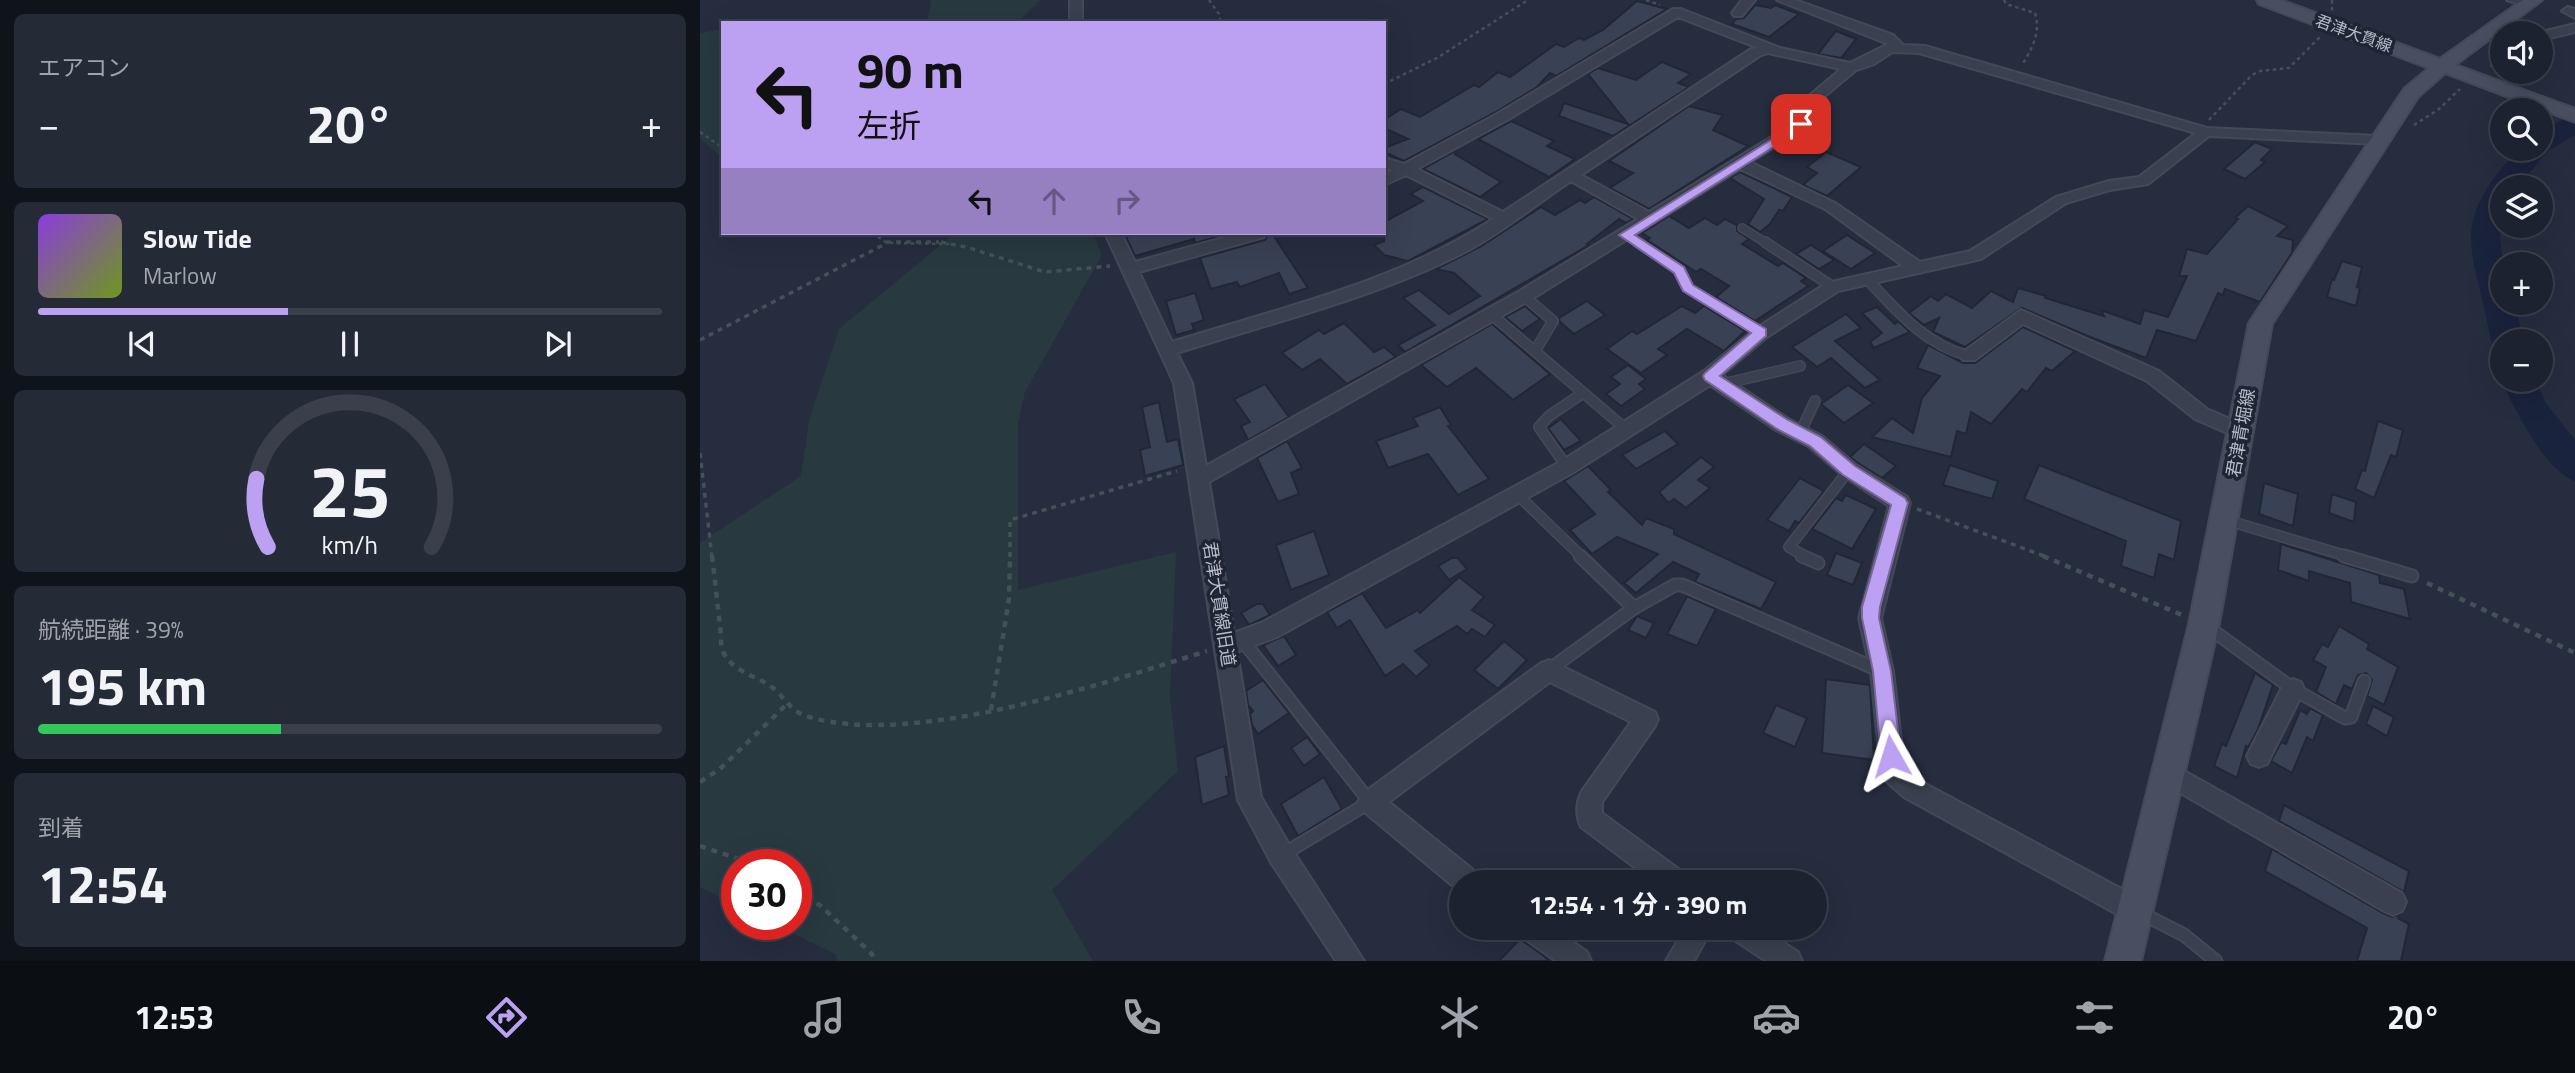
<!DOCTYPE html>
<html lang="ja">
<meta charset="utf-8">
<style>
body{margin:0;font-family:"Titillium Web","Noto Sans JP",sans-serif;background:#252a37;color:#f1f3f6;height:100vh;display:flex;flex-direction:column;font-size:26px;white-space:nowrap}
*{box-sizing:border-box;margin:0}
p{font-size:23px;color:#a0a4aa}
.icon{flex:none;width:38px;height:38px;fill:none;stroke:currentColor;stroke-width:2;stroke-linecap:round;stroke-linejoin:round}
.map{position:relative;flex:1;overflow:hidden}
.drawer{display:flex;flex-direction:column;gap:14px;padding:14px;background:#0f131a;width:700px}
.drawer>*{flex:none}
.banner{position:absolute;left:21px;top:21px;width:665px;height:214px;border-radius:0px;box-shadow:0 7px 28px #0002,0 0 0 2px #3a3f4b;background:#bca0f2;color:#111;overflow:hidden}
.buttons{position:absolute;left:1790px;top:21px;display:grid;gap:14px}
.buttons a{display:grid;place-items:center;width:63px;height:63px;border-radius:50%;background:#1c222f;box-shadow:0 7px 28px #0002,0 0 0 2px #3a3f4b;font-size:35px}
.speed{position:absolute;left:21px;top:849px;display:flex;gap:14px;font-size:35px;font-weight:700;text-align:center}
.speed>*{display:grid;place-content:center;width:91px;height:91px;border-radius:50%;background:#1c222f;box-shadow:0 7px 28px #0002,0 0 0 2px #3a3f4b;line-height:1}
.speed .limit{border:10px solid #d22;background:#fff;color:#111}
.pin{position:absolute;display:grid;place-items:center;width:60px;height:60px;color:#fff;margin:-30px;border-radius:14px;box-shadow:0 4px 10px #0006}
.me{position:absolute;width:77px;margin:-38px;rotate:354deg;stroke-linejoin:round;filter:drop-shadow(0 0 5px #0008)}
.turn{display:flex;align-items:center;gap:24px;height:147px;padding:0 21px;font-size:32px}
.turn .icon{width:91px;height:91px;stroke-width:2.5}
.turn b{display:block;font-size:49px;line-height:60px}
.lanes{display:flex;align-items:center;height:66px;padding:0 21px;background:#0003;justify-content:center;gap:35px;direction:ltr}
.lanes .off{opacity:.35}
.big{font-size:52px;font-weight:700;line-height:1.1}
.drawer .widget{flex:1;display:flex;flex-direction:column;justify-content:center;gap:10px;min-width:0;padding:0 24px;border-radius:10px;background:#252a37}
.drawer .dial{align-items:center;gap:0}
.dial svg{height:182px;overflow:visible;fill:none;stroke:#3a3f4b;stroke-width:7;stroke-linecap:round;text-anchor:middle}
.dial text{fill:#f1f3f6;stroke:none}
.song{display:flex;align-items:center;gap:21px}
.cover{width:84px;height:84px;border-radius:10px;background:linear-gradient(135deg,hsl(270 70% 55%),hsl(80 70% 35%))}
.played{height:7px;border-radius:4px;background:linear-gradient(90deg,#bca0f2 40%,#3a3f4b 40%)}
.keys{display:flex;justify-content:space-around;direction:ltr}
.heat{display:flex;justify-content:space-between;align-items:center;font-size:38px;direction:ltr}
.charge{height:10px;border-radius:5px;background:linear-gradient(90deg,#34c759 39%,#3a3f4b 0)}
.trip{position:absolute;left:749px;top:870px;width:378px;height:70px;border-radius:35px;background:#1c222f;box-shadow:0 7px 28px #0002,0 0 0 2px #3a3f4b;font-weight:700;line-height:70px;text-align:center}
.dock{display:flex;height:112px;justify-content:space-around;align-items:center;background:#0b0e13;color:#a0a4aa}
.dock .icon{width:49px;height:49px}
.dock .on{color:#bca0f2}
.dock b{font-size:32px;color:#f1f3f6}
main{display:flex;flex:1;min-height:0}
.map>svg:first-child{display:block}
</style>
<main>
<section class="drawer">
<div class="widget"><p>エアコン</p>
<div class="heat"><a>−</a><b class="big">20°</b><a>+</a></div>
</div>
<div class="widget">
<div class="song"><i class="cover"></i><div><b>Slow Tide</b><p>Marlow</p></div></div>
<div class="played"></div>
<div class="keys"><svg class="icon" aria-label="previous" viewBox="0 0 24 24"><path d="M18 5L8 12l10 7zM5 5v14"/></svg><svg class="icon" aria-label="pause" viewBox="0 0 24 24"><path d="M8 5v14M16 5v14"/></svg><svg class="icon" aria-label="next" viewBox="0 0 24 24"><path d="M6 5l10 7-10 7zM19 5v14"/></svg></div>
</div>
<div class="widget dial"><svg viewBox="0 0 100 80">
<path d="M14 69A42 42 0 1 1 86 69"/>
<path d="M14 69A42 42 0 0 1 9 39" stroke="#bca0f2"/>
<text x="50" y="56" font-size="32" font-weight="700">25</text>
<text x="50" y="72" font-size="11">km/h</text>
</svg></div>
<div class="widget"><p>航続距離 · 39%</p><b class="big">195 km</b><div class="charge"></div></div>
<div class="widget"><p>到着</p><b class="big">12:54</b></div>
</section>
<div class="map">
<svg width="1875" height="961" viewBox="0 0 1875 961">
<rect width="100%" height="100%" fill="#262d3f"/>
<g fill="#283940">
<path d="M231,0H340L317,23H227Z"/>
<path d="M23,29V159L0,138V33Z"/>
<path d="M255,233H393L402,255L325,392L318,424V590L476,552L470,696L478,771L352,890L393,961H138L135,954L74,924H96V864H37V905L0,887V543L101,476L109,420L139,329Z"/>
</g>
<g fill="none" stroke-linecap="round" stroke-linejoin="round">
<g fill="#1a233c" fill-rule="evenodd">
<path d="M1875,115V135L1848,151L1817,187H1802L1800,240L1803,264L1802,303H1815L1823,341H1802V351L1795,349L1791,341C1776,251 1744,228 1818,150L1841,149V133L1866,117Z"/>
<path d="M1802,377V380H1835L1846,403L1875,440V481C1846,472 1814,408 1801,380Z"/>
</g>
</g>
<g fill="#394154" stroke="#212736" stroke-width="2">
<path d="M937,1L967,9L856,76L850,73L837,87L796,112L704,161L684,152V148L708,139L684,128V120L701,109L720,117L774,85L779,87L798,72L810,77L856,44L864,47L879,38L884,40L903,30Z"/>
<path d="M1055,5L1071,8L1075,5L1099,14L1069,37L1032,24L1036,19L1044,18Z"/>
<path d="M1136,31L1156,39L1141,58L1118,54Z"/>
<path d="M962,62L991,74L978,83L989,87L913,136L859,116L864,103L928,124L888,74L898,68L936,80Z"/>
<path d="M989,106L1023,115L1013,130L1048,146L949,209L910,188L933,173L909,161Z"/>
<path d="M811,121L854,141L847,146L875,159L849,177L778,139Z"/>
<path d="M1555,142L1572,149L1561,160L1565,162L1545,179L1524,169Z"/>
<path d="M757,150L755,154L801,182L780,197L723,169Z"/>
<path d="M1126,152L1161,167L1127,196L1103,185L1117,173L1107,167Z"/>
<path d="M1040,172L1092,197L1083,211L1079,210L1070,224L1060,232L1048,224L1064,199L1030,178Z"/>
<path d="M723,187L788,219L708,261L684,255L674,245L684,241V222L723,201L711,194Z"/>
<path d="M894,197L933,219L926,223L919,219L887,244L889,245L705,352L698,345L735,325L703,298L719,290L749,314L780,296L754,273L736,269L780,247L841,207L855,215L880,200L885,203Z"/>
<path d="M1548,206L1588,226L1577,236L1593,240L1592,253L1560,302L1525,289L1523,295L1518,293L1496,341L1457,330L1446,358L1390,337L1322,308L1265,347L1233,332L1239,318L1224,325L1209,313L1231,296L1238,301L1246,294L1272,308L1291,291L1313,302L1318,288L1346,296L1345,298L1404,316L1401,310L1440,324L1444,310L1468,317L1487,276H1479L1487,249L1507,254L1538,219L1535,218Z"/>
<path d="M969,216L989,228L1005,218L1017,225L1025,219L1037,225V231L1049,239L1042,244L1078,266L1083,263L1106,278L1101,281L1108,286L1055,321L1016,297L1029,286L1001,269L996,272L947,240L950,238L942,233Z"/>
<path d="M437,233H532L495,243L494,239L435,256L426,237Z"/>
<path d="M569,233H572L608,288L589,294L579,273L540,287L537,282L511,289L500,258L565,240Z"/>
<path d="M1147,235L1175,253L1151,269L1123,251Z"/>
<path d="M1111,245L1134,260L1119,269L1096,254Z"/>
<path d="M1642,261L1662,267L1657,287L1660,288L1656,306L1627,297L1632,279L1634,280Z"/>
<path d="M495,293L504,320L492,324L494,330L476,335L466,301Z"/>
<path d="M887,301L905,315L874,334L860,322L859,318Z"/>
<path d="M825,306L840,319L822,331L805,317Z"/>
<path d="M982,306L995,313L1004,306L1045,331L1024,351L987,329L958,349L967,355L941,373L907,349L932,331L937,334Z"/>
<path d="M1177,307L1195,324L1198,321L1210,332L1174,348L1170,342L1182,333L1162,313Z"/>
<path d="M1146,314L1161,328L1135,341L1180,380L1165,388L1131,358L1117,367L1092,347Z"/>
<path d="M644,323L674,352L684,347L696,357L647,384L620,359L602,370L582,353L619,330L624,334Z"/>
<path d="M792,324L850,374L813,400L776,368L747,387L721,365Z"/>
<path d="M1323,327L1375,351L1352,371L1346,368L1327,392L1322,389L1291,424L1271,412L1266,434L1257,431L1251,457L1172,437L1192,418L1213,433L1222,398L1240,376L1217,368L1228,345L1263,363H1275Z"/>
<path d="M928,365L946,379L939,384L945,389L921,406L906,394L920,384L911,377Z"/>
<path d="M565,384L589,417L548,440L541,426L550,422L534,399Z"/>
<path d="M1148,385L1173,403L1144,423L1121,404Z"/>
<path d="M459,402L467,442L478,439L483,465L445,476L440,450L450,447L442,407Z"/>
<path d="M740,407L751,425L748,426L789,479L758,495L728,454L688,468L676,441L718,426L713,418Z"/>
<path d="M861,419L881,441L864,450L848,428Z"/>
<path d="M1678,421L1703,430L1696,457L1691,455L1674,498L1655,489L1662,470L1665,471Z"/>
<path d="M965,431L978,444L936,469L922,455Z"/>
<path d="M587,441L602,468L591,473L599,494L578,502L557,458Z"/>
<path d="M1164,444L1196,466L1182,478L1158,463L1150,457Z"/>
<path d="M1001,457L1014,467L998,480L1010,488L986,508L974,499L968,503L959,492Z"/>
<path d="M1250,465L1298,481L1292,499L1243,485Z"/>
<path d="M1339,465L1481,521L1474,560L1459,554L1454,578L1421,566L1426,541L1324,499Z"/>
<path d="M888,466L911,490L908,492L942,525L946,518L974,529V534L1076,582L1061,609L995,582L999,574L973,562L936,593L924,583L958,554L917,537L892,554L870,530L895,514L864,481Z"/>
<path d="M1100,478L1124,491L1099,523L1095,521L1089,531L1067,520Z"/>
<path d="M1564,483L1598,494L1593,526L1559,514Z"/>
<path d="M1632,494L1656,502L1654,522L1629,513Z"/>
<path d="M1146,495L1176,509L1152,549L1112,529L1136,498L1142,501Z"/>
<path d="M614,531L629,575L591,590L576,545Z"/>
<path d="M1581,544L1679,575L1680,583L1704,589L1710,619L1651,602L1650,583L1609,571V581L1578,570Z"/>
<path d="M1136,553L1162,563L1153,585L1127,575Z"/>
<path d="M752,558H758L767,569L749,580L738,566Z"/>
<path d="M759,577L784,597L772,610L795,625L785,637L772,629L767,634L757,626L715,651L730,665L716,677L703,664L685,676L650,620L637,628L627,612L662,593L686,628L718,610L720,613Z"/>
<path d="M987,596L1016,609L997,646L967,634Z"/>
<path d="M557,604H563L570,615L549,625L541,613Z"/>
<path d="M937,616L954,623L946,638L928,630Z"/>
<path d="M1639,626L1669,644L1667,649L1698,667L1684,705L1667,696L1672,680L1666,673L1658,675L1652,689L1644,685L1636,704L1616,692L1626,667L1613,660L1622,644L1628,647Z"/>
<path d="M584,636L596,655L578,666L563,645Z"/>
<path d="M804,641L827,660L798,689L774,670Z"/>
<path d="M1555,673L1573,685L1558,729L1548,748L1546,746L1537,778L1514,766L1522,744L1526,746Z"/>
<path d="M1126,679L1170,685L1174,760L1122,753Z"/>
<path d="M563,680L589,713L558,734L552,725L550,714L553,711L548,705L546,691Z"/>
<path d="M1076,705L1107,718L1095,747L1063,733Z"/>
<path d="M1673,706L1694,717L1687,736L1666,724Z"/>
<path d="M1610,708L1623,715L1613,741L1607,737L1592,773L1571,761L1581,742L1586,744L1600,710L1607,714Z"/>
<path d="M607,737L620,754L604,766L591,748Z"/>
<path d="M524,746L529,776L526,777L529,795L502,805L495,757Z"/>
<path d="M624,777L642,809L598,836L581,804Z"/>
<path d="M1584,805L1709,871L1704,892L1579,821Z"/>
<path d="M1572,849L1683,913L1692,917L1699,915L1698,918L1709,924L1701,961H1657L1667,928L1565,871Z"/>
<path d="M820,939L844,956L849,961H799Z"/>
</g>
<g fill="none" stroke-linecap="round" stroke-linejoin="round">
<g stroke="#444958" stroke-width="10">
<g id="lane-far2">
<path d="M1042,228L1068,244"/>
<path d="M926,235L939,244"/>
</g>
</g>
<g stroke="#444958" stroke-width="12">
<g id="lane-far1">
<path d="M937,242L979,270L988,288L1061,333"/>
<path d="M1065,242L1133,287"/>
<path d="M1167,279C1197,311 1225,345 1269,356"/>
<path d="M824,296L853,321L835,351"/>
<path d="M791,314L927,430"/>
<path d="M1023,384L1100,366"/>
<path d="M1100,433L1115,401"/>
<path d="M867,467L839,427L849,416L883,393"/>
<path d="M818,495L882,557"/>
<path d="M1526,520L1650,557"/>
<path d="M1106,557L1089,547L1149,470"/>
</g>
</g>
<g stroke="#444958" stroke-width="15">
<g id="lane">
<path d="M880,556L934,608"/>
<path d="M1102,556L1118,563"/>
<path d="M1644,556L1712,576"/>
<path d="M1508,627L1593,689L1645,718L1651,717L1664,681"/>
<path d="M543,641L670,802L582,855"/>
<path d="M849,670L934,608L975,585H982L1181,671"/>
<path d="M1441,913L1484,935L1516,961"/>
</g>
</g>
<g stroke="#444958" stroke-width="4">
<g id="street">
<rect x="370" y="0" width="12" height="23"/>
<path d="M1042,0H1055L1042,16H1034L1032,13Z"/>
<path d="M1077,0H1095L1193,35L1203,45L1225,46L1507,128L1678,136L1685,140L1678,144L1509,136L1448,184L1410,190L1366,203L1281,259L1138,291L1067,337L1022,375L1090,420L1122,436L1156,465L1207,497L1210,503L1181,618L1193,671L1204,766L1220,781L1444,901L1448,910L1444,919L1435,923L1426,919L1204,797L1185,780L1181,772L1171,671L1159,618L1189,506L1142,475L1108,446L1076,430L1010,385L874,472L577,637L537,652L561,797L590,846L664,961H636L572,864L538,800L474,383L405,233H421L435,262L541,233H566L564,237L439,272L472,342C580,308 697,282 793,219L706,175L684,185V175L693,170L684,167V158L704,164L797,114L973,9H981L1080,48L1150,63L1188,44ZM978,17L1058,48L1051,49L803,212L717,169L807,120ZM1192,52L1219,53L1496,133L1439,177L1409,181L1356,197L1270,251L1220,262L1135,203L1050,162L1125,116L1128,109L1119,101L1156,70L1174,64ZM1068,53L1141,69L1103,101L1114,111L949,212L881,175L1061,55ZM1040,169L1125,209L1203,266L1127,283L1055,329L1004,371L860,462L561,623L534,633L509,482L830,300ZM871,181L938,219L818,292L506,466L492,383L477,353C570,323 678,297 765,252C802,233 836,204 871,181Z"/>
<path d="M1807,0H1829L1836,4L1830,8Z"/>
<path d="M1868,7L1875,9V18L1862,11Z"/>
<path d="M1875,24V32L1841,40V33H1837Z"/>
<path d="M1785,30L1802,37V45L1781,37L1779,34Z"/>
<path d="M1321,310L1459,371L1507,409L1548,427L1550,432L1548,437L1541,439L1495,419L1447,381L1323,324L1275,360H1263L1260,356L1263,352Z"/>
<path d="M849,660L955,712L958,719L955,726L902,802V813L984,873L988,882H954L881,827C876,816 876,803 882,791L931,722L850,682L689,802L777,873L781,882H761V892L759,891L662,810L658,802L662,794L841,663Z"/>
<path d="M1593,679L1601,682L1604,689L1601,696L1567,764L1559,767L1551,764L1547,756L1551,748L1585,682Z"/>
<path d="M1468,762L1702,893L1706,902L1702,911L1693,915L1684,911L1460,781L1456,773L1460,765Z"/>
<path d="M818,928H853L887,952L891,961H856L822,937Z"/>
<path d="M985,928H1012L994,961H966Z"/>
<path d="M1026,928H1061L1098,952L1102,961H1066L1030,937Z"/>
</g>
</g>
<g stroke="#444958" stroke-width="4">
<path id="secondary" d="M1557,0H1580L1740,59L1823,0H1842L1755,65L1875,109V122L1745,73L1718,97L1572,324L1519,624L1441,961H1405L1489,624L1549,323L1704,89L1729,68L1559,4Z"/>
</g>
<g stroke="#425258" stroke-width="2.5" stroke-dasharray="3.5 3.5" stroke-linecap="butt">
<path d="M509,0L519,14L521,23"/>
<path d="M946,0L960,5"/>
<path d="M1304,0L1306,4L1335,13C1341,32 1332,49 1322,65"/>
<path d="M1632,0V11"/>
<path d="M1790,66L1802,62"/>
<path d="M684,84L737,58L828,0"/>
<path d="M1509,120L1552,75L1560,71L1589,68L1621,36"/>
<path d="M1714,125L1739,109L1760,89"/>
<path d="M0,132L23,148"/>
<path d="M172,233L187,243L250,244"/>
</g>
<g stroke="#425258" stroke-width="3.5" stroke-dasharray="5 5" stroke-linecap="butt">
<path d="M186,242H239"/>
<path d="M241,242L266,247L345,272L410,266"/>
<path d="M0,340L187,243"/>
<path d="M0,453L12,557"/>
<path d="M1217,509L1347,557"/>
<path d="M310,557V520L477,471"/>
</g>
<g stroke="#425258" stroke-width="4.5" stroke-dasharray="6 6" stroke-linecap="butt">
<path d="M12,556C15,579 17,602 20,625C21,633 20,643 23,651C29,669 55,676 69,685C83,694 90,711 106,716C210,749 404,683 507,651"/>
<path d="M1343,556L1482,615"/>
<path d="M1727,583L1875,653"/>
<path d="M291,710L309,599L310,556"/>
<path d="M0,782L20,769L87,704"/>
<path d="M0,846L54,864"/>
<path d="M96,891L121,906L172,954L174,961"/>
</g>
<use href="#lane-far2" stroke="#3a404f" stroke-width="7"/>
<use href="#lane-far1" stroke="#3a404f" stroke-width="9"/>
<use href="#lane" stroke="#3a404f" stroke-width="11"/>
<use href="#street" fill="#3a404f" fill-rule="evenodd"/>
<use href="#secondary" fill="#494e61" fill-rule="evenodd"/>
</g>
<path fill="#bca0f2" stroke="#7a689d" stroke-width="2" d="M1101,121L1107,124L1105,127L935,235L984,267L993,285L1066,329V336L1020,376L1088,420L1121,437L1155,466L1205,498L1208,503L1180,607L1179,618L1191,671L1201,756L1198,763L1191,765L1184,763L1181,756L1173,671L1162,618V607L1191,505L1143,475L1110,446L1077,429L1005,380L1003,376L1005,373L1051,333L983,291L974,273L919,235Z"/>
<g text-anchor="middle" stroke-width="7" stroke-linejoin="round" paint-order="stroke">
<g font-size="16" fill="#b7bbc9" stroke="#1f2534">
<text transform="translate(1654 33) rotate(20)" y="6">君津大貫線</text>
</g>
<g font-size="18" fill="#b7bbc9" stroke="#1f2534">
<text transform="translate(1541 433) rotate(-80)" y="6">君津青堀線</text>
<text transform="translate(519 604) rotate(81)" y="6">君津大貫線旧道</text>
</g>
</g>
</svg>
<div class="buttons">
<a><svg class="icon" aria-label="sound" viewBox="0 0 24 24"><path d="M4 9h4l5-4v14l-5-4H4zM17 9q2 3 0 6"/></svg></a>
<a><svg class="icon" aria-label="search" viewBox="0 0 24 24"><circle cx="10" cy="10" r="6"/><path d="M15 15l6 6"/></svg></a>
<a><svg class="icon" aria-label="layers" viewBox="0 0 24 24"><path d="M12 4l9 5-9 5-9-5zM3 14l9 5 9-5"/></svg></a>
<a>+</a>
<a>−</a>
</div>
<div class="speed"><div class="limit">30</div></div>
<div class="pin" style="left:1101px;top:124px;background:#d93025"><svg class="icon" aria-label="arrive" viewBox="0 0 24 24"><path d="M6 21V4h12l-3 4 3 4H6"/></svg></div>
<svg class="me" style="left:1191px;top:756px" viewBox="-20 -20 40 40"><path d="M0-17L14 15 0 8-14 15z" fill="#bca0f2" stroke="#fff" stroke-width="4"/></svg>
<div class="trip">12:54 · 1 分 · 390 m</div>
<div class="banner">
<div class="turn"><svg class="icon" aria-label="left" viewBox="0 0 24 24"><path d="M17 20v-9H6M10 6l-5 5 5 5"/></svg><div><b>90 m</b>左折</div></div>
<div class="lanes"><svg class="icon" aria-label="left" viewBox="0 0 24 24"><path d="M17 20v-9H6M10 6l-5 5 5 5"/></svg><svg class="icon off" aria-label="ahead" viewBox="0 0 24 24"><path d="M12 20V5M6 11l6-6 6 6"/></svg><svg class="icon off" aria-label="right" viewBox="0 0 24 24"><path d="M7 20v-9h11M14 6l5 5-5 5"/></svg></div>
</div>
</div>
</main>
<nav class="dock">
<b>12:53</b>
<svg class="icon on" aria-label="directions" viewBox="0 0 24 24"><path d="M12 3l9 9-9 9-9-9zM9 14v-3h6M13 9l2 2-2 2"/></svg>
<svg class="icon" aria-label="music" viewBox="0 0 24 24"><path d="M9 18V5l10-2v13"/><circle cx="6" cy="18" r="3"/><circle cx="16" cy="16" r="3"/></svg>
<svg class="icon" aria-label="phone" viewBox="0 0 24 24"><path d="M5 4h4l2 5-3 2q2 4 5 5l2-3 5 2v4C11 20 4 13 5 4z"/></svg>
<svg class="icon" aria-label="climate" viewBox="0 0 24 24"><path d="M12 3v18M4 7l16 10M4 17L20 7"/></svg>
<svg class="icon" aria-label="car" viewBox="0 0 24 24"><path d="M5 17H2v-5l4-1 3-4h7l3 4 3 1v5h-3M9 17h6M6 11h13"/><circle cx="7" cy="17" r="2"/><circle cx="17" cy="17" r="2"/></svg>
<svg class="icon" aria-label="filters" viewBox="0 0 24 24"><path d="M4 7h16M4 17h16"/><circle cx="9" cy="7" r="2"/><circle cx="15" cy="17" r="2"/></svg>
<b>20°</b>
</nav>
